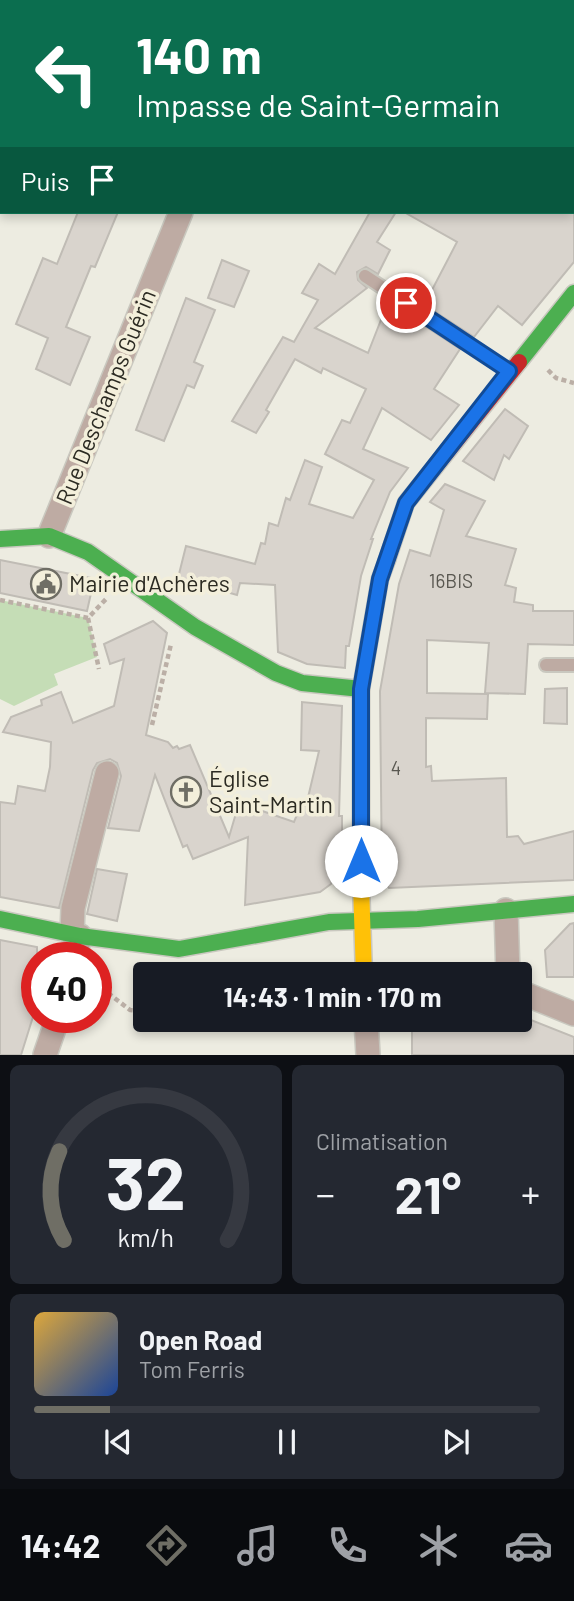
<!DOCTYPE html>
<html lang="fr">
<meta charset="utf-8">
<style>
body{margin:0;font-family:Barlow,sans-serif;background:#242831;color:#f1f3f6;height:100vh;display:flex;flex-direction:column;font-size:26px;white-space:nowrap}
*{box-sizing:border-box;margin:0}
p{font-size:23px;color:#9ea1a6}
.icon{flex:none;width:38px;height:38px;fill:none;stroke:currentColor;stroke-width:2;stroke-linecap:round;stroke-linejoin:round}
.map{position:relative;height:1055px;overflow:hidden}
.panel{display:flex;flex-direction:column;gap:10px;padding:10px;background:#0d0f14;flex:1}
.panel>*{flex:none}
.top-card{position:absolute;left:0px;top:0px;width:574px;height:214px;box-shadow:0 4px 10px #0003;background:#0b6e4f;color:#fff;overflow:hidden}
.speed{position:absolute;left:21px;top:942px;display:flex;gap:14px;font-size:35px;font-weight:700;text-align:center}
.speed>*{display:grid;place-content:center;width:91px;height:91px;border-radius:50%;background:#171b24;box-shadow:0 4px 10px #0003;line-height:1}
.speed .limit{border:10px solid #d22;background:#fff;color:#111}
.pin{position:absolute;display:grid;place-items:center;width:60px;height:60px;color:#fff;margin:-30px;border:4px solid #fff;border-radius:50%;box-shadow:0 2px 7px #0007}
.me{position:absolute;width:77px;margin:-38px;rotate:0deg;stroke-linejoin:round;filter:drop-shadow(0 0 5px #0008)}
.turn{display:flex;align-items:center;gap:24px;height:147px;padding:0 21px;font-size:32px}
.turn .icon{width:91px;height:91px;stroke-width:2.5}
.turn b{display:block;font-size:49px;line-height:60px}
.then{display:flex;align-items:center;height:66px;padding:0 21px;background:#0003;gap:14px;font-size:26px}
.big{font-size:52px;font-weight:700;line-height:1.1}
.panel .tile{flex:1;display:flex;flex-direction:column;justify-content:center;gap:10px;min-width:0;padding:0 24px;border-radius:10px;background:#242831}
.panel .dial{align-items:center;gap:0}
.dial svg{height:182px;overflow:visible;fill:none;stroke:#363941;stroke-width:7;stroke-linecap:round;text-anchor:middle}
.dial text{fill:#f1f3f6;stroke:none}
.song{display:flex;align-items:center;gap:21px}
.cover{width:84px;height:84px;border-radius:10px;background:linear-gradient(135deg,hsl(40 70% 55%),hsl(220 70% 35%))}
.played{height:7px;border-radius:4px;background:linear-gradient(90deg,#6f6e65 15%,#363941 15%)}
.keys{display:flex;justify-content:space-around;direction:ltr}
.heat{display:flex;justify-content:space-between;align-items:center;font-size:38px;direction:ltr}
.panel .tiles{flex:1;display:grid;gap:10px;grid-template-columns:1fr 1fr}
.tile:last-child{grid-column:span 2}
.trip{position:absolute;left:133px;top:962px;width:399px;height:70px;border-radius:7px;background:#171b24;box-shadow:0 4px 10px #0003;font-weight:700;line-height:70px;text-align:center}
.tabs{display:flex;height:112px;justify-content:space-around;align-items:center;background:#090b0e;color:#9ea1a6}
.tabs .icon{width:49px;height:49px}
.tabs .active{color:#6f6e65}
.tabs b{font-size:32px;color:#f1f3f6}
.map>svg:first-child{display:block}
</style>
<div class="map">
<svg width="574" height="1055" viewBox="0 0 574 1055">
<rect width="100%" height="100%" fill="#edece1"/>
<path fill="#c5ddb6" d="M0,600L88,618L97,657L54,674L58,685L14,706L0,699Z"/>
<g fill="#d9d4cd" stroke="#c0bcb5" stroke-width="2">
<path d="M78,212H118L95,267L91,266L66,327L90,337L70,385L36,369L48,338L16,324L43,258L57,264Z"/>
<path d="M370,212H396L377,242L390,250L378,274L366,267L357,272L358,280L367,288L315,328L368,353L388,302L460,349L434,389L459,405L431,440L382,408L363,449L408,468L390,492L371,539H373L361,576L349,646H346L345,668L307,664L278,652L275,585L240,583L237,595L178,578L186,546L255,564L261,543L265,544L269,523L278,526L286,498L290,500L305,460L322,467L309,504L353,518L374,480L325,454L342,420L350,423L366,389L323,368L321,373L295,359L266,410L269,412L256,433L232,421L283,337L294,342L318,300L302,293L319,264L335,274Z"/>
<path d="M404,212H574V262L522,325L498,306L474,337L417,300L423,283L432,290L457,242Z"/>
<path d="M222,260L249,271L234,307L208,298Z"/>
<path d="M186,298L215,310L194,362L203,366L194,388L187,385L164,441L136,430Z"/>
<path d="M505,409L528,426L509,459L504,455L494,480L463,461Z"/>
<path d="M445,484L485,501L466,536L516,549L505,585L516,588L514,602L533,605V611H574V645L528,644L525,694L485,693L489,643L427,640V693L488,694L487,719L426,718V767L431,766L432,781L506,778L507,837L518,836L524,844L574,831V880L389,888L382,879L380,691L399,584L410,550L430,556L444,510L430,502Z"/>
<path d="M0,560L91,578L94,580L87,611L0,593Z"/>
<path d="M153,621L167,633L146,735L168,742L173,748L177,746L179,749L190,745L229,837L239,803L294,822L301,805L306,806L319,751L301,750L302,702L342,706L339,816H342V841L331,884L320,892L245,905L248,837L193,859L187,845L183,847L155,775L139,831L108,828L121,776L117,763L110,759L97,763L93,770L59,908L0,897V802L15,804L18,786L45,791L50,767L51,742L3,732L11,717L42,705L41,700L61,692L73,723L114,706L124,659L110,664L104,644Z"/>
<path d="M567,688V724L544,723L545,689Z"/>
<path d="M97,869L127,874L117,921L87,914Z"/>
<path d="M574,923V977H547L545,950L570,924Z"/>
<path d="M0,940L37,947V1004L21,1055H0Z"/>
<path d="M422,1020H531L574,1037V1055H412V1030Z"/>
</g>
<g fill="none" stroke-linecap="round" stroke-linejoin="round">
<g stroke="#c9c8bf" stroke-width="16">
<g id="lane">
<path d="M365,276L509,371"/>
<path d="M546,665H574"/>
</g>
</g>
<g stroke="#c9c8bf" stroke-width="26">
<g id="street">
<path d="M264,2L265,0"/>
<path d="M49,536L181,212"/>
<path d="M506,910L508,975"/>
<path d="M72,934L73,908L107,773"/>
<path d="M75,957L80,936"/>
<path d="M520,992L574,1014"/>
<path d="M366,1020L368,1055"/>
<path d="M45,1055L58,1017"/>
</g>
</g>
<g stroke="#c9c8bf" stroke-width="19">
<g id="fast">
<path d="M519,362L574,293"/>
<path d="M0,539L49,536L88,552L195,627L276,673L302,683L361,689"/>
<path d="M0,919L80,936L179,949L329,922L418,919L574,904"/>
</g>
</g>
<g stroke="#c9c8bf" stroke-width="19">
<path id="slow" d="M364,975L361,885V689L380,579L387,560"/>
</g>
<g stroke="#c9c8bf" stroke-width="19">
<path id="jam" d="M387,560L406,503L519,362"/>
</g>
<g stroke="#bbafa6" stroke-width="4.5" stroke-dasharray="5 3.5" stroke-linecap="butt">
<path d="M548,370L556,378L574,383"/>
<path d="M0,600L88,618L107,598"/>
<path d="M88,618L99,669"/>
<path d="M152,725L171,644"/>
<path d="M108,993L130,1010L145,1012"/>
</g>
<use href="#lane" stroke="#beaba3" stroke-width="12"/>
<use href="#street" stroke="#beaba3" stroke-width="23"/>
<use href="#fast" stroke="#4caf50" stroke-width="16"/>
<use href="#slow" stroke="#ffc107" stroke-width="16"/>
<use href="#jam" stroke="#c62828" stroke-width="16"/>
</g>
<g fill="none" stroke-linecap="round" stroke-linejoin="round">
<g stroke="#114b97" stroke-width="18">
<path id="route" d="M361,861V689L380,579L406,503L509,371L406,303"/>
</g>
<use href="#route" stroke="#1a73e8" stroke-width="12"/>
</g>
<defs>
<g id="civic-ring" transform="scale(1.575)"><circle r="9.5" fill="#f3efdb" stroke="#6f6e65" stroke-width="1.5"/><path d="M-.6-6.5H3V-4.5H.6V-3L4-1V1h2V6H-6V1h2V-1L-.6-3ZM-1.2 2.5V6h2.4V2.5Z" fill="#6f6e65"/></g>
<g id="church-ring" transform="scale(1.575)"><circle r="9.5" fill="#f3efdb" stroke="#6f6e65" stroke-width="1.5"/><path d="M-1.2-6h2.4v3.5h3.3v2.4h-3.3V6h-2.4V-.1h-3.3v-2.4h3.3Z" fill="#6f6e65"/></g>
</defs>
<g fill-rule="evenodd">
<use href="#civic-ring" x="46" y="584"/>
<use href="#church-ring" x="186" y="792"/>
</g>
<g text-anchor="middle" stroke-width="7" stroke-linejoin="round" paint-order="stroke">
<g font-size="19" fill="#595750">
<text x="451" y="588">16BIS</text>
<text x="396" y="775">4</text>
</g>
<g font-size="23" fill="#2b2a22" stroke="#f3efdb">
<text transform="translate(106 397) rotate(-68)" y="8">Rue Deschamps Guérin</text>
</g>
<g font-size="23" fill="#2b2a22" stroke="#f3efdb" text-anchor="start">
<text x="69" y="592">Mairie d'Achères</text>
<text x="209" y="787">Église<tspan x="209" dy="26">Saint-Martin</tspan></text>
</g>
</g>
</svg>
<div class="speed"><div class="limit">40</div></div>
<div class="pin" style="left:406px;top:303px;background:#d93025"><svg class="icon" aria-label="arrive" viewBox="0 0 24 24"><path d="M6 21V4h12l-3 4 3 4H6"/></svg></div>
<svg class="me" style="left:361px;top:861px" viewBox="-20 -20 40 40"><circle r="19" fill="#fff"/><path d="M0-13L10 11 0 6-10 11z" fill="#1a73e8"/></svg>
<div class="trip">14:43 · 1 min · 170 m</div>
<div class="top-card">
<div class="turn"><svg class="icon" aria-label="left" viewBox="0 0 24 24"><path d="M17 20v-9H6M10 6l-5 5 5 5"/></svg><div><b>140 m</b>Impasse de Saint-Germain</div></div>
<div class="then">Puis<svg class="icon" aria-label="arrive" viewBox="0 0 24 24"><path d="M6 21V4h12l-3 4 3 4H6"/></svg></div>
</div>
</div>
<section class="panel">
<div class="tiles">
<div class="tile dial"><svg viewBox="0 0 100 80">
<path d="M14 69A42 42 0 1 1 86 69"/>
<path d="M14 69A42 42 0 0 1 12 30" stroke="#6f6e65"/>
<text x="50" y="56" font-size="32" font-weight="700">32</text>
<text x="50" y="72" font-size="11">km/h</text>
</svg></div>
<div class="tile"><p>Climatisation</p>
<div class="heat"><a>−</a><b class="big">21°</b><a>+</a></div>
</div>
<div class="tile">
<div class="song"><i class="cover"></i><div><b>Open Road</b><p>Tom Ferris</p></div></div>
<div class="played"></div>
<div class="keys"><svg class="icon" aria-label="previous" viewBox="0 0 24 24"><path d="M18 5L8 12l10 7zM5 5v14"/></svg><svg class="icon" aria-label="pause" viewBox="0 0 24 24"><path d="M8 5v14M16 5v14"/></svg><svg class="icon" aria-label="next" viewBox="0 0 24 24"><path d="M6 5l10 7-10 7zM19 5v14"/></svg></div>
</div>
</div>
</section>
<nav class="tabs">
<b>14:42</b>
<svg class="icon active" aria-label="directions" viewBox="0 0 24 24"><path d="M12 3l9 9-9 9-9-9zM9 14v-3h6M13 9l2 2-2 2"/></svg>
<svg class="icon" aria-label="music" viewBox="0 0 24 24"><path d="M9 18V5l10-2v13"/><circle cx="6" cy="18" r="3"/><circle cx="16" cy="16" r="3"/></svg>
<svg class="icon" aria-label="phone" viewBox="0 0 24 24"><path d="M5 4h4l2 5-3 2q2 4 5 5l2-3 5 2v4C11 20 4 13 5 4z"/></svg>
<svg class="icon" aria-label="climate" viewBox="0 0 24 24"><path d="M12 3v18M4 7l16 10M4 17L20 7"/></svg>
<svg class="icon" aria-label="car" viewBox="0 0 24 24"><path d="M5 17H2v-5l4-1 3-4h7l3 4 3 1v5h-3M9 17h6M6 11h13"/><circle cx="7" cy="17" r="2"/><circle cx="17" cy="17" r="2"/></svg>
</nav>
